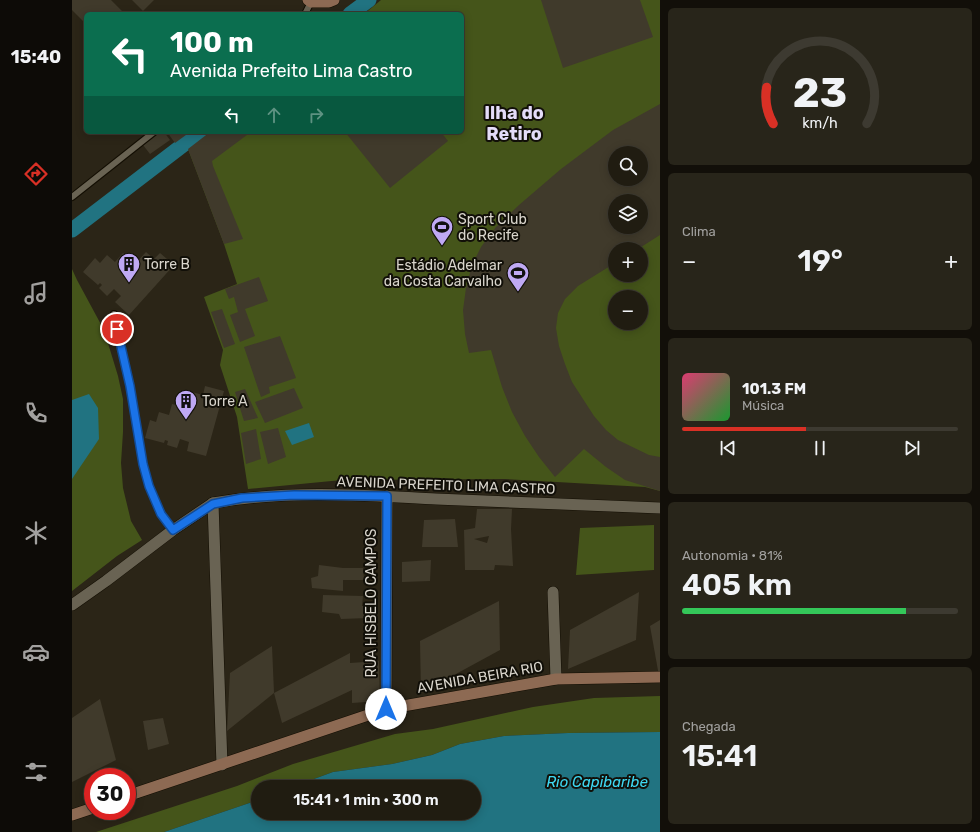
<!DOCTYPE html>
<html lang="pt">
<meta charset="utf-8">
<style>
body{margin:0;font-family:Rubik,sans-serif;background:#28251a;color:#f1f3f6;height:100vh;display:flex;flex-direction:column;font-size:15px;white-space:nowrap}
*{box-sizing:border-box;margin:0}
p{font-size:13px;color:#a2a19f}
.icon{flex:none;width:22px;height:22px;fill:none;stroke:currentColor;stroke-width:2;stroke-linecap:round;stroke-linejoin:round}
.map{position:relative;flex:1;overflow:hidden}
.drawer{display:flex;flex-direction:column;gap:8px;padding:8px;background:#120f09;width:320px}
.drawer>*{flex:none}
.banner{position:absolute;left:12px;top:12px;width:380px;height:122px;border-radius:6px;box-shadow:0 2px 10px #0003,0 0 0 1px #3d3a31;background:#0b6e4f;color:#fff;overflow:hidden}
.tools{position:absolute;left:536px;top:146px;display:grid;gap:8px}
.tools a{display:grid;place-items:center;width:40px;height:40px;border-radius:50%;background:#201c11;box-shadow:0 2px 10px #0003,0 0 0 1px #3d3a31;font-size:20px}
.speed{position:absolute;left:12px;top:768px;display:flex;gap:8px;font-size:20px;font-weight:700;text-align:center}
.speed>*{display:grid;place-content:center;width:52px;height:52px;border-radius:50%;background:#201c11;box-shadow:0 2px 10px #0003,0 0 0 1px #3d3a31;line-height:1}
.speed .limit{border:6px solid #d22;background:#fff;color:#111}
.pin{position:absolute;display:grid;place-items:center;width:34px;height:34px;color:#fff;margin:-17px;border:2px solid #fff;border-radius:50%;box-shadow:0 1px 4px #0007}
.me{position:absolute;width:44px;margin:-22px;rotate:0deg;stroke-linejoin:round;filter:drop-shadow(0 0 3px #0008)}
.turn{display:flex;align-items:center;gap:14px;height:84px;padding:0 20px;font-size:18px}
.turn .icon{width:52px;height:52px;stroke-width:2.5}
.turn b{display:block;font-size:28px;line-height:34px}
.lanes{display:flex;align-items:center;height:38px;padding:0 20px;background:#0003;justify-content:center;gap:20px;direction:ltr}
.lanes .off{opacity:.35}
.big{font-size:30px;font-weight:600;line-height:1.1}
.drawer .card{flex:1;display:flex;flex-direction:column;justify-content:center;gap:6px;min-width:0;padding:0 14px;border-radius:6px;background:#28251a}
.drawer .dial{align-items:center;gap:0}
.dial svg{height:104px;overflow:visible;fill:none;stroke:#3d3a31;stroke-width:7;stroke-linecap:round;text-anchor:middle}
.dial text{fill:#f1f3f6;stroke:none}
.song{display:flex;align-items:center;gap:12px}
.cover{width:48px;height:48px;border-radius:6px;background:linear-gradient(135deg,hsl(340 70% 55%),hsl(130 70% 35%))}
.played{height:4px;border-radius:2px;background:linear-gradient(90deg,#d93025 45%,#3d3a31 45%)}
.keys{display:flex;justify-content:space-around;direction:ltr}
.heat{display:flex;justify-content:space-between;align-items:center;font-size:22px;direction:ltr}
.charge{height:6px;border-radius:3px;background:linear-gradient(90deg,#34c759 81%,#3d3a31 0)}
.trip{position:absolute;left:179px;top:780px;width:230px;height:40px;border-radius:20px;background:#201c11;box-shadow:0 2px 10px #0003,0 0 0 1px #3d3a31;font-weight:600;line-height:40px;text-align:center}
main{display:flex;flex:1;min-height:0}
.menu{display:flex;flex-direction:column;width:72px;justify-content:space-around;align-items:center;background:#0d0b07;color:#a2a19f}
.menu .icon{width:28px;height:28px}
.menu .selected{color:#d93025}
.menu b{font-size:18px;color:#f1f3f6}
.map>svg:first-child{display:block}
</style>
<main>
<nav class="menu">
<b>15:40</b>
<svg class="icon selected" aria-label="directions" viewBox="0 0 24 24"><path d="M12 3l9 9-9 9-9-9zM9 14v-3h6M13 9l2 2-2 2"/></svg>
<svg class="icon" aria-label="music" viewBox="0 0 24 24"><path d="M9 18V5l10-2v13"/><circle cx="6" cy="18" r="3"/><circle cx="16" cy="16" r="3"/></svg>
<svg class="icon" aria-label="phone" viewBox="0 0 24 24"><path d="M5 4h4l2 5-3 2q2 4 5 5l2-3 5 2v4C11 20 4 13 5 4z"/></svg>
<svg class="icon" aria-label="climate" viewBox="0 0 24 24"><path d="M12 3v18M4 7l16 10M4 17L20 7"/></svg>
<svg class="icon" aria-label="car" viewBox="0 0 24 24"><path d="M5 17H2v-5l4-1 3-4h7l3 4 3 1v5h-3M9 17h6M6 11h13"/><circle cx="7" cy="17" r="2"/><circle cx="17" cy="17" r="2"/></svg>
<svg class="icon" aria-label="filters" viewBox="0 0 24 24"><path d="M4 7h16M4 17h16"/><circle cx="9" cy="7" r="2"/><circle cx="15" cy="17" r="2"/></svg>
</nav>
<div class="map">
<svg width="588" height="832" viewBox="0 0 588 832">
<rect width="100%" height="100%" fill="#2b2517"/>
<g fill="#45551a" fill-rule="evenodd">
<path d="M309,0H588V491L573,487L433,479L270,480L176,489L165,417L148,365L151,350L132,297L165,284L152,244L116,149L138,132H390V14H292ZM543,153H569V179H543ZM543,201H569V227H543ZM543,249H569V275H543ZM543,297H569V323H543Z"/>
<path d="M0,269L5,280L32,330L46,376L51,399V432L49,463L51,488L59,521L70,540L45,556L0,591Z"/>
<path d="M582,525V570L504,575L508,528Z"/>
<path d="M588,696V732L496,733L432,736L388,744L360,755L320,764L261,772L220,787H186V800L92,832H24L165,786L221,764L323,734L361,729L461,707L522,698Z"/>
</g>
<g fill="#217381">
<path d="M17,394L26,408L27,439L0,479V400Z"/>
<path d="M237,423L242,437L220,445L213,431Z"/>
<path d="M588,732V832H92L186,800V813H402V787H220L261,772L320,764L360,755L388,744L432,736L496,733Z"/>
</g>
<g fill="none" stroke-linecap="round" stroke-linejoin="round">
<g stroke="#217381" stroke-width="15">
<path d="M278,14L297,0"/>
<path d="M0,230L128,132"/>
</g>
</g>
<g fill="#403a2b" fill-rule="evenodd">
<path d="M0,0H39L53,14H14V24L0,10Z"/>
<path d="M60,0H82L71,11Z"/>
<path d="M469,0H568L581,37L491,68Z"/>
<path d="M588,104V235L566,249H543V263L506,286L493,299L486,313L484,328L487,346L493,364L500,382L522,416L534,430L546,440L577,455L588,457V491L553,480L534,467L512,449L483,477L467,457L453,436L440,412L430,387L419,350L397,353L393,334L391,310L394,288L400,265L409,247L424,227L447,205L489,169L541,130ZM543,153H569V179H543ZM543,201H569V227H543Z"/>
<path d="M89,132H92L98,140L78,154L71,145Z"/>
<path d="M95,132H118L103,143Z"/>
<path d="M138,132H179L140,161L141,166L171,239L152,244L116,149Z"/>
<path d="M273,132H369L376,141L318,188Z"/>
<path d="M74,252L82,259L88,253L102,265L57,315L43,302L49,296L42,289L35,296L27,288L30,285L28,283L26,285L11,272L23,258L28,263L35,255L43,262L51,253L63,264Z"/>
<path d="M187,277L196,301L173,309L183,336L168,342L158,315L166,312L162,297L157,299L153,289Z"/>
<path d="M150,309L163,344L152,348L139,312Z"/>
<path d="M208,336L224,378L197,387L198,393L189,397L172,347Z"/>
<path d="M133,386L152,391L134,456L115,451L117,442L108,439L105,448L95,445L96,441L93,440L92,443L73,438L78,420L84,422L87,412L97,415L100,404L116,408L120,392L131,395Z"/>
<path d="M222,388L231,408L193,423L183,402Z"/>
<path d="M173,389L186,418L172,421L163,392Z"/>
<path d="M206,428L214,457L196,464L188,432Z"/>
<path d="M184,429L189,459L174,464L169,433Z"/>
<path d="M405,509H440L439,529L441,566L423,565L422,570H393L392,530L403,528ZM417,536L415,543L402,539Z"/>
<path d="M383,519L386,547H350L352,520Z"/>
<path d="M359,560L358,581L330,582V562Z"/>
<path d="M247,565L271,568H291L292,580H271V591L240,588L239,578L246,576Z"/>
<path d="M567,592L564,640L496,669L498,630Z"/>
<path d="M251,595L291,596L290,606H297L296,618L269,619L267,614L250,612Z"/>
<path d="M427,601L428,650L349,693L348,641Z"/>
<path d="M588,620V675L587,676L578,626Z"/>
<path d="M200,646L202,693L155,731L158,673Z"/>
<path d="M278,653V663L307,661L308,701L280,703V690L210,723L202,693Z"/>
<path d="M28,699L44,760L0,782V718Z"/>
<path d="M91,718L97,744L76,750L71,721Z"/>
</g>
<g fill="none" stroke-linecap="round" stroke-linejoin="round">
<g stroke="#130e03" stroke-width="8">
<g id="service">
<path d="M233,14L239,2"/>
<path d="M0,197L82,132"/>
<path d="M42,314L58,386L71,464L77,486L89,514L101,530"/>
</g>
</g>
<g stroke="#130e03" stroke-width="12">
<g id="minor">
<path d="M481,592L484,679"/>
<path d="M0,605L34,581L101,530L141,503"/>
<path d="M314,709L315,496"/>
</g>
</g>
<g stroke="#130e03" stroke-width="12">
<path id="tertiary" d="M150,765L141,503C214,490 290,495 364,499C439,502 513,505 588,508"/>
</g>
<g stroke="#130e03" stroke-width="12">
<g id="secondary">
<path d="M236,0L239,2H257L262,0"/>
<path d="M55,796L314,709L484,679L588,677"/>
<path d="M0,815L21,808"/>
</g>
</g>
<use href="#service" stroke="#696353" stroke-width="6"/>
<use href="#minor" stroke="#696353" stroke-width="11"/>
<use href="#tertiary" stroke="#696353" stroke-width="11"/>
<use href="#secondary" stroke="#8d6a53" stroke-width="11"/>
</g>
<g fill="none" stroke-linecap="round" stroke-linejoin="round">
<g stroke="#114b97" stroke-width="10">
<path id="route" d="M45,329L58,386L71,464L77,486L89,514L101,530L141,504L170,498L222,495L315,496L314,709"/>
</g>
<use href="#route" stroke="#1a73e8" stroke-width="7"/>
</g>
<defs>
<g id="stadium-pin" transform="scale(1.15)"><path d="M0 17L-7.5 6A9.5 9.5 0 1 1 7.5 6Z" fill="#bfa9f4" stroke="#110f08"/><path d="M0-5a6.5 5 0 1 0 0 10a6.5 5 0 1 0 0-10ZM-3.5-1.8h7v3.6h-7Z" fill="#111"/></g>
<g id="building-pin" transform="scale(1.15)"><path d="M0 17L-7.5 6A9.5 9.5 0 1 1 7.5 6Z" fill="#bfa9f4" stroke="#110f08"/><path d="M-4-6H4V6H1V3H-1V6H-4ZM-2.5-4.3h1.7v1.8h-1.7ZM.8-4.3h1.7v1.8H.8ZM-2.5-1h1.7V.8h-1.7ZM.8-1h1.7V.8H.8Z" fill="#111"/></g>
</defs>
<g fill-rule="evenodd">
<use href="#stadium-pin" x="370" y="227"/>
<use href="#building-pin" x="57" y="264"/>
<use href="#stadium-pin" x="446" y="273"/>
<use href="#building-pin" x="114" y="401"/>
</g>
<g text-anchor="middle" stroke-width="4" stroke-linejoin="round" paint-order="stroke">
<g font-size="14" fill="#d9d5cc" stroke="#110f08" text-anchor="start">
<text x="386" y="224">Sport Club<tspan x="386" dy="16">do Recife</tspan></text>
<text x="72" y="269">Torre B</text>
<text x="430" y="270" text-anchor="end">Estádio Adelmar<tspan x="430" dy="16">da Costa Carvalho</tspan></text>
<text x="130" y="406">Torre A</text>
</g>
<g font-size="14" fill="#d9d5cc" stroke="#110f08">
<text transform="translate(374 485) rotate(2)" y="5">AVENIDA PREFEITO LIMA CASTRO</text>
<text transform="translate(299 603) rotate(-90)" y="5">RUA HISBELO CAMPOS</text>
<text transform="translate(408 677) rotate(-10)" y="5">AVENIDA BEIRA RIO</text>
</g>
<g font-size="15" font-style="italic" fill="#3ed8f2" stroke="#110f08">
<text x="525" y="787">Rio Capibaribe</text>
</g>
<g font-size="18" font-weight="bold" fill="#e4dcf9" stroke="#110f08">
<text x="442" y="119">Ilha do<tspan x="442" dy="21">Retiro</tspan></text>
</g>
</g>
</svg>
<div class="tools">
<a><svg class="icon" aria-label="search" viewBox="0 0 24 24"><circle cx="10" cy="10" r="6"/><path d="M15 15l6 6"/></svg></a>
<a><svg class="icon" aria-label="layers" viewBox="0 0 24 24"><path d="M12 4l9 5-9 5-9-5zM3 14l9 5 9-5"/></svg></a>
<a>+</a>
<a>−</a>
</div>
<div class="speed"><div class="limit">30</div></div>
<div class="pin" style="left:45px;top:329px;background:#d93025"><svg class="icon" aria-label="arrive" viewBox="0 0 24 24"><path d="M6 21V4h12l-3 4 3 4H6"/></svg></div>
<svg class="me" style="left:314px;top:709px" viewBox="-20 -20 40 40"><circle r="19" fill="#fff"/><path d="M0-13L10 11 0 6-10 11z" fill="#1a73e8"/></svg>
<div class="trip">15:41 · 1 min · 300 m</div>
<div class="banner">
<div class="turn"><svg class="icon" aria-label="left" viewBox="0 0 24 24"><path d="M17 20v-9H6M10 6l-5 5 5 5"/></svg><div><b>100 m</b>Avenida Prefeito Lima Castro</div></div>
<div class="lanes"><svg class="icon" aria-label="left" viewBox="0 0 24 24"><path d="M17 20v-9H6M10 6l-5 5 5 5"/></svg><svg class="icon off" aria-label="ahead" viewBox="0 0 24 24"><path d="M12 20V5M6 11l6-6 6 6"/></svg><svg class="icon off" aria-label="right" viewBox="0 0 24 24"><path d="M7 20v-9h11M14 6l5 5-5 5"/></svg></div>
</div>
</div>
<section class="drawer">
<div class="card dial"><svg viewBox="0 0 100 80">
<path d="M14 69A42 42 0 1 1 86 69"/>
<path d="M14 69A42 42 0 0 1 9 41" stroke="#d93025"/>
<text x="50" y="56" font-size="32" font-weight="700">23</text>
<text x="50" y="72" font-size="11">km/h</text>
</svg></div>
<div class="card"><p>Clima</p>
<div class="heat"><a>−</a><b class="big">19°</b><a>+</a></div>
</div>
<div class="card">
<div class="song"><i class="cover"></i><div><b>101.3 FM</b><p>Música</p></div></div>
<div class="played"></div>
<div class="keys"><svg class="icon" aria-label="previous" viewBox="0 0 24 24"><path d="M18 5L8 12l10 7zM5 5v14"/></svg><svg class="icon" aria-label="pause" viewBox="0 0 24 24"><path d="M8 5v14M16 5v14"/></svg><svg class="icon" aria-label="next" viewBox="0 0 24 24"><path d="M6 5l10 7-10 7zM19 5v14"/></svg></div>
</div>
<div class="card"><p>Autonomia · 81%</p><b class="big">405 km</b><div class="charge"></div></div>
<div class="card"><p>Chegada</p><b class="big">15:41</b></div>
</section>
</main>
